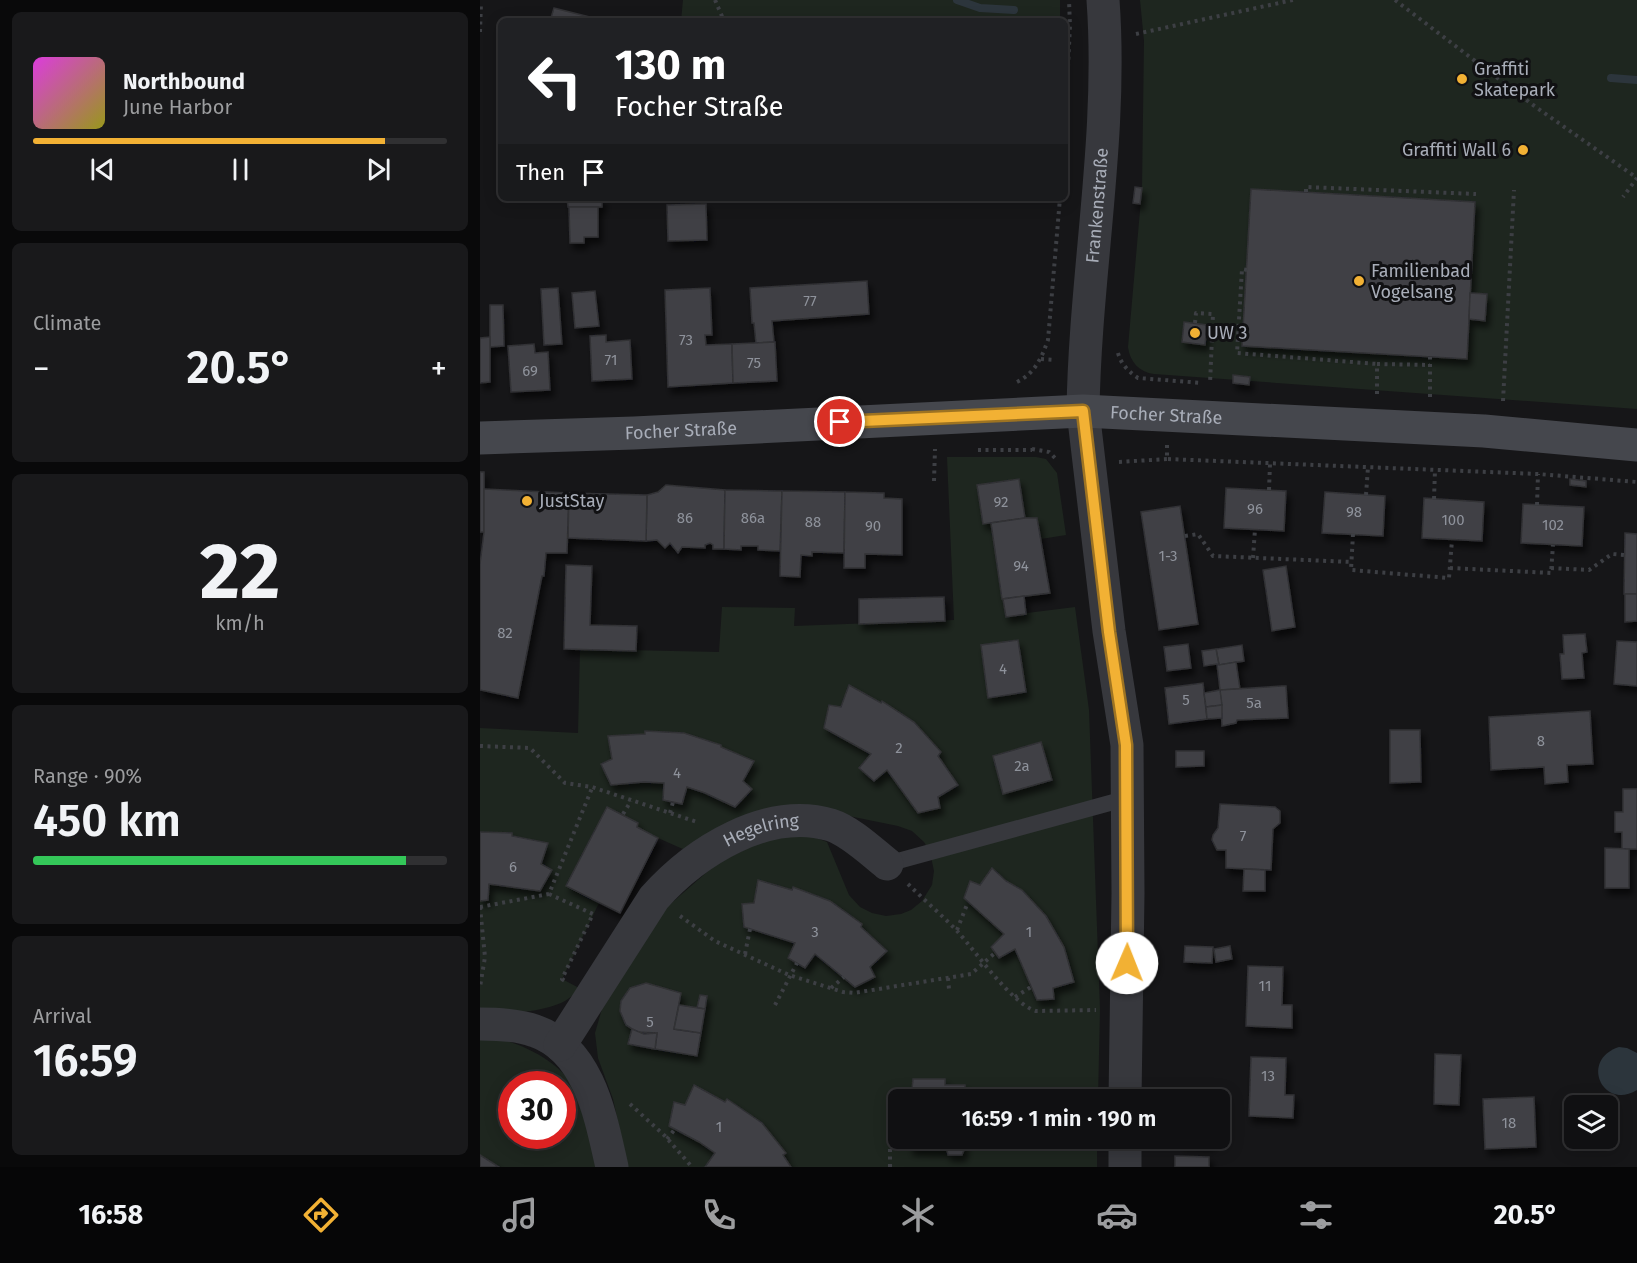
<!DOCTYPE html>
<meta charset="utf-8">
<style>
body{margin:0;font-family:"Fira Sans",sans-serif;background:#19191b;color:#f1f3f6;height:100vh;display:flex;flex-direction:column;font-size:22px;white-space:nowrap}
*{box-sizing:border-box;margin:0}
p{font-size:20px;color:#9c9d9f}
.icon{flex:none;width:33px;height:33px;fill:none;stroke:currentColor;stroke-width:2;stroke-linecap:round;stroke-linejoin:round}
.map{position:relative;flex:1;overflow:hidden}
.panel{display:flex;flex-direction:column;gap:12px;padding:12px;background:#09090a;width:480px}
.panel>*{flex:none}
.top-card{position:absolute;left:18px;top:18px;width:570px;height:183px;border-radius:9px;box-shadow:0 3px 15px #0003,0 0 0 2px #303032;background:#202124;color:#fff;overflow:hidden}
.fabs{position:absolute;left:1084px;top:1095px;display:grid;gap:12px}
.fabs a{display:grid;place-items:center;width:54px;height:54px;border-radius:9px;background:#101012;box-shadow:0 3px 15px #0003,0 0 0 2px #303032;font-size:30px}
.speed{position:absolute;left:18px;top:1071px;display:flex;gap:12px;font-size:30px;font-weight:700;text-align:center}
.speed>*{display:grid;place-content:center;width:78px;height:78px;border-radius:50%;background:#101012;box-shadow:0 3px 15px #0003,0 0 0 2px #303032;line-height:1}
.speed .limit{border:9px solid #d22;background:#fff;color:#111}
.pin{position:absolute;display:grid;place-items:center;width:51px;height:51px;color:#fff;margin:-26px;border:3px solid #fff;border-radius:50%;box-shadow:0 2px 6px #0007}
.me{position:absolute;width:66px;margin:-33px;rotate:1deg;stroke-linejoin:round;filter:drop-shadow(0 0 4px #0008)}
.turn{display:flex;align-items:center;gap:21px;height:126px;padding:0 18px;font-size:27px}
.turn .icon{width:78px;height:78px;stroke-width:2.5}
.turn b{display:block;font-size:42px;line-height:51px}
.then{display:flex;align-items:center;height:57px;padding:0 18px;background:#0003;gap:12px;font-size:22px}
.big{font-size:45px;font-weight:600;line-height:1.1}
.panel .card{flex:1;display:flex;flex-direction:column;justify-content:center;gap:9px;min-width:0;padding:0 21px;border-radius:9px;background:#19191b}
.panel .dial{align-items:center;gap:0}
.dial b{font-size:78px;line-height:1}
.song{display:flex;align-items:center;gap:18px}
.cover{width:72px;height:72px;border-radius:9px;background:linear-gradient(135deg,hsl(300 70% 55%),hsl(60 70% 35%))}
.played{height:6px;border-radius:3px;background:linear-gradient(90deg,#f2b134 85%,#303032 85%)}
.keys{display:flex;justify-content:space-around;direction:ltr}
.heat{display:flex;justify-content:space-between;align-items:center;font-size:33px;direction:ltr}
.charge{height:9px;border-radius:4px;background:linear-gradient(90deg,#34c759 90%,#303032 0)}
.trip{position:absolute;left:408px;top:1089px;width:342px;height:60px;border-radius:9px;background:#101012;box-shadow:0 3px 15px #0003,0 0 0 2px #303032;font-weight:600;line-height:60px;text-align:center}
.tab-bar{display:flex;height:96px;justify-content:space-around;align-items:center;background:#060607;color:#9c9d9f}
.tab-bar .icon{width:42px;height:42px}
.tab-bar .selected{color:#f2b134}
.tab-bar b{font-size:27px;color:#f1f3f6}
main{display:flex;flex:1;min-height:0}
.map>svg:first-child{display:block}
</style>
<main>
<section class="panel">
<div class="card">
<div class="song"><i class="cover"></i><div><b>Northbound</b><p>June Harbor</p></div></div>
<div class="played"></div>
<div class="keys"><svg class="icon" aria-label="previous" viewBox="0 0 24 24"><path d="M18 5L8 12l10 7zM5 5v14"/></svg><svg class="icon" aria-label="pause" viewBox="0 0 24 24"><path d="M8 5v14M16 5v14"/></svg><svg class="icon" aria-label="next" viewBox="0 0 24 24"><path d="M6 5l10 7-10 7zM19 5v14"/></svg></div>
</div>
<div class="card"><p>Climate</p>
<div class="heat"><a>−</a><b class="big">20.5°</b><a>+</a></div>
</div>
<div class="card dial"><b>22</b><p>km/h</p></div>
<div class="card"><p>Range · 90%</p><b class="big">450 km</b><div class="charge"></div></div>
<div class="card"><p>Arrival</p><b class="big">16:59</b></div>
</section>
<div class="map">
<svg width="1157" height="1167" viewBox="0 0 1157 1167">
<defs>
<filter id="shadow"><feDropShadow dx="3.5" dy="6" stdDeviation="3" flood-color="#0009"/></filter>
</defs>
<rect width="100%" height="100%" fill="#161618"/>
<g fill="#1e261f" fill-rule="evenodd">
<path d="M203,0H580V21H201Z"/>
<path d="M660,0H1157V409L674,374C659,372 650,362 648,347L662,188L664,41Z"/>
<path d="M467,457H556L566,459L577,473L586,535L561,539L570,593L544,597L547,613L595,607L609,710L620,1009L618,1099L418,1100V1138L617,1139V1167H148L133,1099L118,1058L115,1033L124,1002L187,907L235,865L284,840L315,835L334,837L347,842L369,895L380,907L392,913L406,916L421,914L431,910L442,901L452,885L454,871L450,852L444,842L432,831L418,826L359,814L205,850L178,838L140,913L119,903L82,979L101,989C94,994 88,1000 81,1003C57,1013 26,1014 0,1013V728L98,733L100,649L239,652L242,607L315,608L314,626L474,620Z"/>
<path d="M0,1037C9,1038 19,1039 27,1041C53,1049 85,1067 97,1092C107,1112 113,1144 120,1167H0ZM32,1084H82V1136H32Z"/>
</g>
<path fill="#2c353c" d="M1139,1047L1147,1048L1157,1053V1090C1123,1111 1099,1060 1139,1047Z"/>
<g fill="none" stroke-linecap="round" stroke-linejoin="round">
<g stroke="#2c353c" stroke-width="8">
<path d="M477,0L500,8L534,10"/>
<path d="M1131,78L1157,80"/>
</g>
</g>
<g fill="#404145" stroke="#303034" stroke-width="1.5" filter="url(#shadow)">
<path d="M74,8L126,21H70Z"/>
<path d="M655,187L662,188L660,204L653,203Z"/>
<path d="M771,189L995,202L987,359L762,346Z"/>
<path d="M87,198H122V207H88Z"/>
<path d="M226,204L227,240L188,241L187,205Z"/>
<path d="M89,207H118V237H104V243H90Z"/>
<path d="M387,281L389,314L292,321L294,342L276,343L274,323H272L270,288Z"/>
<path d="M78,288L82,344L64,345L61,289Z"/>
<path d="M230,288L232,335H225L226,345L252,344L253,383L188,387L185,290Z"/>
<path d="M115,291L119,326L95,328L92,293Z"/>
<path d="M990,293L1007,294L1005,321L989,319Z"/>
<path d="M10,305H23L24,346L10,347Z"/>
<path d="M704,322L727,325L725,345L702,342Z"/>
<path d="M126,335V342L150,340L152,379L112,381L110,336Z"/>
<path d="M10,337V382L0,383V338Z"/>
<path d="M295,342L297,381L253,383L252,344Z"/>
<path d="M54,344L55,353L68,352L70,390L31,392L28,346Z"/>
<path d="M753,375L770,377L769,385L753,383Z"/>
<rect x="0" y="472" width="4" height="60"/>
<path d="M539,479L545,518L503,524L497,485Z"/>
<path d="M1090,479L1106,481V487L1090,485Z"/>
<path d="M186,485L245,490L244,549H233V545L230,543L225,545V548L202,547L198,553L190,543L185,548L177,540L166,541L167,495L178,492Z"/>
<path d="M746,488L806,491L804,531L744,528Z"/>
<path d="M4,489L89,493L87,553H66L64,576H62L38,698L0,690V564L4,532Z"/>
<path d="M245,490L302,491L300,551L278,550V546H261V550L244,549Z"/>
<path d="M302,491L365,492L364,553L332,552V556L321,555L320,577L300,576Z"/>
<path d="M365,492L404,493V498L422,499V555L385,554V568H364Z"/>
<path d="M845,492L905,496L903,536L842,533Z"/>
<path d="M89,493L167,495L166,541L88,538Z"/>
<path d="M944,498L1004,502L1002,541L942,538Z"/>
<path d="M1043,504L1104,507L1102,546L1041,543Z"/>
<path d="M700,506L718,624L679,630L661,512Z"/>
<path d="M545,518H557L570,593L522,599L511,523Z"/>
<path d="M1145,533L1157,534V594H1144Z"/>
<path d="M86,565L112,566L110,625L157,626L156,651L84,649Z"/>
<path d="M806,566L815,627L792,631L783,570Z"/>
<path d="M1145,594H1157V621L1145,622Z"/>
<path d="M544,596L546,614L526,617L523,599Z"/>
<path d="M464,597L465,621L379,624V599Z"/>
<path d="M1105,634L1107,652L1102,653L1104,678L1082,679L1080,654H1084L1083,635Z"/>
<path d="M538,640L546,692L508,698L501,645Z"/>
<path d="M1137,641L1157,642V686L1134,684Z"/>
<path d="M708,644L711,668L687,671L684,647Z"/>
<path d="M762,645L764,661L739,665L736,649Z"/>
<path d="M736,649L739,665L756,662L760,689L740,690L737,664L724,666L722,651Z"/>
<path d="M723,683L727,719L689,724L685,688Z"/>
<path d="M369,685L401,703L402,701L434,722L461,752L458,756L478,785L458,797L460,808L438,813L407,770L394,781L379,768L391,754L344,728L349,705L361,707Z"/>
<path d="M801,686H806L808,718L757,720L756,723L742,726L740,690Z"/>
<path d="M740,690L742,705L726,707L724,693Z"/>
<path d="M742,705V718L727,719L726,707Z"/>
<path d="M1110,711L1113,764L1087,765L1088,782L1065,784L1064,767L1011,770L1009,717Z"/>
<path d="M910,730H940L941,782L910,783Z"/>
<path d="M165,731L204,733L241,745V747L274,761L263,781L272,789L255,807L225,793L207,787L202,804L183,800L184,783L164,782L131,785L121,764L132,759L128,736L165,734Z"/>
<path d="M561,742L572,780L523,794L513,756Z"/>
<path d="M696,751H724V766L696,767Z"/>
<path d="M1143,789H1157V849H1142V832H1135V812H1143Z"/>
<path d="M740,804L795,807L800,811V823L793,829L791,870L746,868V850H737L732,840L733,835L738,828Z"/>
<path d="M127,807L158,823L157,827L178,838L140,913L86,886Z"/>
<path d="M0,832L32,833V836L68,843L61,864L72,870L60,891L9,884L8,900L0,901Z"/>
<path d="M1125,848L1149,849V888H1125Z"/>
<path d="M512,868L526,881L542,890L566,916L584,947L594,982L573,988L574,999L557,1000L535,949L519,958L511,947L524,934L484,898L490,881L500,885Z"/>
<path d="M764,869L785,870V891H763Z"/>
<path d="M278,880L312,890L313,887L350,901L382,924L381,927L407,951L390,967L395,977L375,987L335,954L325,968L308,958L315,943L264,927L262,904L274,903Z"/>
<path d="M705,946L733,947L732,963L704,962Z"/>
<path d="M750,946L752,959L736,962L734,949Z"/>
<path d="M768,966L803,967L802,1005H812V1028L766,1026Z"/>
<path d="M166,983L201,993L194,1029L221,1033L217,1056L175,1049L177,1033L157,1032L146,1025L140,1011L141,1001L150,988Z"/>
<path d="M220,995L227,996L225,1009L217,1008Z"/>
<path d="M199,1005L225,1009L221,1033L194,1029Z"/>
<path d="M152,1029L164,1034L177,1033L175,1049L148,1044Z"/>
<path d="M955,1054L981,1055L979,1105L954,1104Z"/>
<path d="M771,1057L806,1058L805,1095H814L813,1118L769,1116Z"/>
<path d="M433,1079H465V1085H485V1100H431Z"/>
<path d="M214,1085L245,1102L247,1099L282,1123L306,1153L303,1155L311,1167H225L235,1153L219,1142L189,1126L194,1102L205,1105Z"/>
<path d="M1054,1097L1056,1147L1005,1149L1003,1099Z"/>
<path d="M430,1138H484V1150L482,1155H468L467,1150L430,1149Z"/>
<path d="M701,1138H730V1144L701,1143Z"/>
<path d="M0,1155L19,1167H0Z"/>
<path d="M695,1156L729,1157V1167H695Z"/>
</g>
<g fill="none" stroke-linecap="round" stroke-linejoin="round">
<g stroke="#3d3f44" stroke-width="4" stroke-dasharray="3 4.5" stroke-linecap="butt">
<path d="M235,0L244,21"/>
<path d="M915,0L1053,105L1157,178L1143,197"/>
<path d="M0,32L1,3"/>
<path d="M656,34L813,0"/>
<path d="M585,127L590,26L589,0"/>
<path d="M826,192V187L996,194"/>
<path d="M767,270L762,269L757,353L897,364"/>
<path d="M715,323L716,313L733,314L730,384"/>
<path d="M638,353C641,364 648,371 658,378L722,383"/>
<path d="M561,359L576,360"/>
<path d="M537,382C555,373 561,359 568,340L580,198"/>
<path d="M897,394V364L950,365"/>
<path d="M950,397V357"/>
<path d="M1023,401L1034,190"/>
<path d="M687,445V459L1058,474L1157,482"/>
<path d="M552,449L569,452L576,459"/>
<path d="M498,450H552"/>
<path d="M639,462L687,459"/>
<path d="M454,481L455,449"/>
<path d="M789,490L790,464"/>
<path d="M886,495L888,467"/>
<path d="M954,499L955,470"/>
<path d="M1057,505L1058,474"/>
<path d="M873,534L871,570L969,578L972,540"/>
<path d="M705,536L718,534L733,556L872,562"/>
<path d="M773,558L775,529"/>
<path d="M970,568L1071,573L1073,545"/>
<path d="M1071,568L1109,570L1132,554L1144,555"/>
<path d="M0,746L50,748L85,783L112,787L217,822"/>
<path d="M190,813L193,802"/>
<path d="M143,814L151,801"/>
<path d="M428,884C444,900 462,915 478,932C496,952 532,1004 556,1011L616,1010"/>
<path d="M69,894L113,914L82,979L85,981"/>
<path d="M0,907L69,894L112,788"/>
<path d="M0,907L5,957L0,987"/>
<path d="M200,916L235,941L309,975L363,992L374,993L491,974L515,953"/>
<path d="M477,930L488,902"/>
<path d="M265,954L270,929"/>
<path d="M468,978L469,989"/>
<path d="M351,988L364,977"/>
<path d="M535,997L551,987"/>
<path d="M295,1005L317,963"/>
<path d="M150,1104L185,1136L212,1167"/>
<path d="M187,1139L195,1129"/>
<path d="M410,1167V1108L418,1109"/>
</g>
<path stroke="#37383d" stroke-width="16" d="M407,864L648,798"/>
<g stroke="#37383d" stroke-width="33">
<path d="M603,411L629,631L647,745L648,893L645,1100"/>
<path d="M0,1024C17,1024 39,1025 55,1031C110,1050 121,1119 132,1167"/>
<path id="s1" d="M80,1045L174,898C215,852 287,806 351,825C370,831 392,852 407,864"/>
<path d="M645,1167V1138"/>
</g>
<path stroke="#37383d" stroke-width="33" id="s2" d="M603,411C605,274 633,137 623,0"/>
<path stroke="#45474d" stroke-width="33" id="s3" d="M0,438L154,433L603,411L1004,431L1157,445"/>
</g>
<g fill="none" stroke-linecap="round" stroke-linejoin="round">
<g stroke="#9d7322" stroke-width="15">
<path id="route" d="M360,422L603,411L629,632L646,745L647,963"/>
</g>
<use href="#route" stroke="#f2b134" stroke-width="10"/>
</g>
<g fill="#f2b134" stroke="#111113" stroke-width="2">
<circle cx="982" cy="79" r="6"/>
<circle cx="1043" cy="150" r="6"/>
<circle cx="879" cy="281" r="6"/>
<circle cx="715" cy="333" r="6"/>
<circle cx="47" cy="501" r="6"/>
</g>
<g text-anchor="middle" stroke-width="6" stroke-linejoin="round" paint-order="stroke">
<g font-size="15" fill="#8e929b">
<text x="330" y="306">77</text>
<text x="206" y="345">73</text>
<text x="131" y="365">71</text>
<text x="274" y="368">75</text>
<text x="50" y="376">69</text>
<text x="521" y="507">92</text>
<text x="775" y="514">96</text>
<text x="874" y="517">98</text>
<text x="205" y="523">86</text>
<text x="273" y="523">86a</text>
<text x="973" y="525">100</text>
<text x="333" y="527">88</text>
<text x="1073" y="530">102</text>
<text x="393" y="531">90</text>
<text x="688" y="561">1-3</text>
<text x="541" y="571">94</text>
<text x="25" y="638">82</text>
<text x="523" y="674">4</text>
<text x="706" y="705">5</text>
<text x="774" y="708">5a</text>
<text x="1061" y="746">8</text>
<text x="419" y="753">2</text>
<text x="542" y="771">2a</text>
<text x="197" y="778">4</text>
<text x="763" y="841">7</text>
<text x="33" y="872">6</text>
<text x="335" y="937">3</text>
<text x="549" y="937">1</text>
<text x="785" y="991">11</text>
<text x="170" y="1027">5</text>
<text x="788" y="1081">13</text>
<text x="1029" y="1128">18</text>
<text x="239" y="1132">1</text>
</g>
<g font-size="18" fill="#a8adb8" stroke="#111113" text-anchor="start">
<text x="994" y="75">Graffiti<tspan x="994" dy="21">Skatepark</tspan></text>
<text x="1031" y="156" text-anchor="end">Graffiti Wall 6</text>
<text x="891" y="277">Familienbad<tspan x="891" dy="21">Vogelsang</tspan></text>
<text x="727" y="339">UW 3</text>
<text x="59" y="507">JustStay</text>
</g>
<g font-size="18" fill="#a8adb8" stroke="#111113">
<text dy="6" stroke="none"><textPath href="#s2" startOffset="206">Frankenstraße</textPath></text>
<text dy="6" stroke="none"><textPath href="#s3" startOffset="687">Focher Straße</textPath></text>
<text dy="6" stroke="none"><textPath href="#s3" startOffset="201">Focher Straße</textPath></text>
<text dy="6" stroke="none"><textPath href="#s1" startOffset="304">Hegelring</textPath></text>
</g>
</g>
</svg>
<div class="fabs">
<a><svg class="icon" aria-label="layers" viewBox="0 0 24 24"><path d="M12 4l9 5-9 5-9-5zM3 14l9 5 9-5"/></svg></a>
</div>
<div class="speed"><div class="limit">30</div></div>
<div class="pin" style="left:360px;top:422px;background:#d93025"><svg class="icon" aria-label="arrive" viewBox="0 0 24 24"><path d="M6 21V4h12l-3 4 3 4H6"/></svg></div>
<svg class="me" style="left:647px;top:963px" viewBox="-20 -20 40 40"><circle r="19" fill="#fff"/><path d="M0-13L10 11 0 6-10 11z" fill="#f2b134"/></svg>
<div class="trip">16:59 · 1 min · 190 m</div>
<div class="top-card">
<div class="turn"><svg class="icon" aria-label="left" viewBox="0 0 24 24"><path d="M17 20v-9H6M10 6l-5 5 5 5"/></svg><div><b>130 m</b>Focher Straße</div></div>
<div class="then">Then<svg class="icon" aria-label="arrive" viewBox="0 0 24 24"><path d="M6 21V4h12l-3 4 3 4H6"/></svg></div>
</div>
</div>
</main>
<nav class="tab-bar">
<b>16:58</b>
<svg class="icon selected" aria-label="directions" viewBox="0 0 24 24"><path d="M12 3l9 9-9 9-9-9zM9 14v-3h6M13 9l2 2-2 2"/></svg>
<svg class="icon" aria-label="music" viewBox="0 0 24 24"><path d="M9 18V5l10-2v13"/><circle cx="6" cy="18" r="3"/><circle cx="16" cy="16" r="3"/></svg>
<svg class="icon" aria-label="phone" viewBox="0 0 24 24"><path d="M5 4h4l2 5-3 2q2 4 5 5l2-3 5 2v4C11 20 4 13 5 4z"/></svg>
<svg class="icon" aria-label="climate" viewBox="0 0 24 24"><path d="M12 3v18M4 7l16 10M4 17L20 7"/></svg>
<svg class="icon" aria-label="car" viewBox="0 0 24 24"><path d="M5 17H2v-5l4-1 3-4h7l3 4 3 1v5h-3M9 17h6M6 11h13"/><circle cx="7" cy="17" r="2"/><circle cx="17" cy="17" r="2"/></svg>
<svg class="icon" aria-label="filters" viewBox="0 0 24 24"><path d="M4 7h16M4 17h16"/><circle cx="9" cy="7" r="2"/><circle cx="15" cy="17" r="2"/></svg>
<b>20.5°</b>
</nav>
